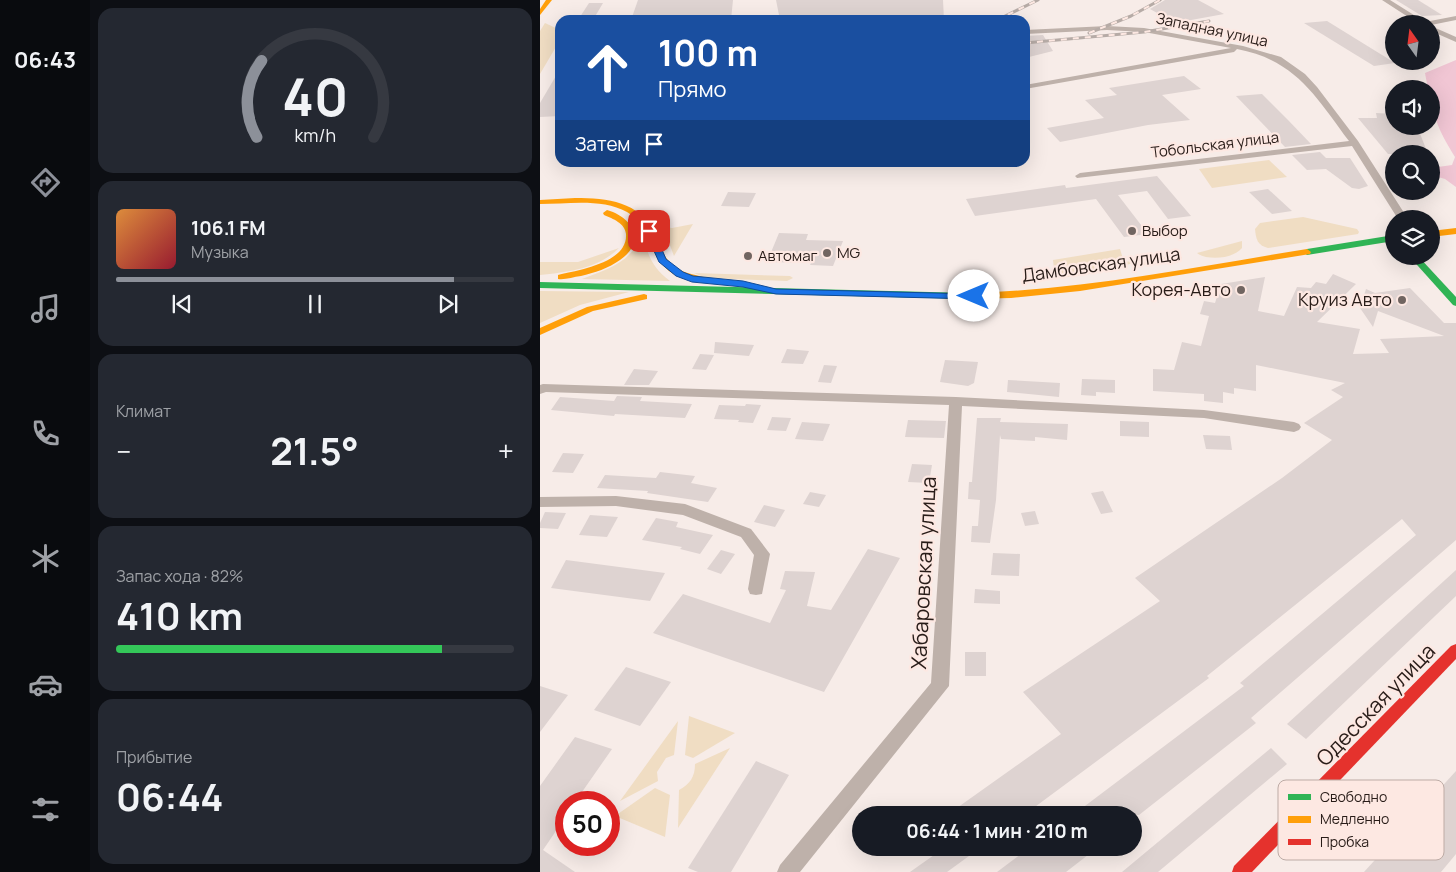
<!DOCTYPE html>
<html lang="ru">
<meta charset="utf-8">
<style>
body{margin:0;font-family:Manrope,sans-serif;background:#242831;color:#f1f3f6;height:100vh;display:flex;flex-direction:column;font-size:19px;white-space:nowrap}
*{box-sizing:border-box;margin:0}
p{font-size:16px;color:#9ea1a6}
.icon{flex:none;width:28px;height:28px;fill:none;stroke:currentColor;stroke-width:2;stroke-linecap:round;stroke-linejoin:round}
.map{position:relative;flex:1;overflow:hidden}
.sheet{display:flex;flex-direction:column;gap:8px;padding:8px;background:#0d0f14;width:450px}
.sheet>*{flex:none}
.guide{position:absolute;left:15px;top:15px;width:475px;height:152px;border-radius:15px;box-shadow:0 5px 20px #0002;background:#1a4fa0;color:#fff;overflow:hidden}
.needle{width:32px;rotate:346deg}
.fabs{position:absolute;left:845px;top:15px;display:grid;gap:10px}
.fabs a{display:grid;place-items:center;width:55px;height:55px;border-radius:50%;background:#171b24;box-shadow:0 5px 20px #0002;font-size:25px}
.speed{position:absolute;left:15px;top:791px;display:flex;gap:10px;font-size:25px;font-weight:700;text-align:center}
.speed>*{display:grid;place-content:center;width:65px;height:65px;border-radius:50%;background:#171b24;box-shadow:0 5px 20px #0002;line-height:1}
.speed .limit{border:8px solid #d22;background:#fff;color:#111}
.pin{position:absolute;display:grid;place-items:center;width:42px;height:42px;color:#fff;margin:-21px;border-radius:10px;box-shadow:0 2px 8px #0006}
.me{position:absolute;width:55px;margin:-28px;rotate:270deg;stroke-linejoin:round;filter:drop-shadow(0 0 4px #0008)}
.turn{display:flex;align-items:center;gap:18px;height:105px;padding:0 20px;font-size:22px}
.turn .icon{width:65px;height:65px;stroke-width:2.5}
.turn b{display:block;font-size:35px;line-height:42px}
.then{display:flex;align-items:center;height:48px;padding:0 20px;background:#0003;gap:10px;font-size:19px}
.big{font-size:38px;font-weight:700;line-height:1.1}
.sheet .widget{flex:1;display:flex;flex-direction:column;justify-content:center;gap:8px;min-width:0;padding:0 18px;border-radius:15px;background:#242831}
.sheet .dial{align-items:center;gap:0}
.dial svg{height:130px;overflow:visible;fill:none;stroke:#363941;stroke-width:7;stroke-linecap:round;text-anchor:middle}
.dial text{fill:#f1f3f6;stroke:none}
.song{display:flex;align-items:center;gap:15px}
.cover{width:60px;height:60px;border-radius:8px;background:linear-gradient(135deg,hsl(30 70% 55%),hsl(350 70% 35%))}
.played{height:5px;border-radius:2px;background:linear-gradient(90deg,#8c9099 85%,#363941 85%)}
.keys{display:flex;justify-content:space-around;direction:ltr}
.heat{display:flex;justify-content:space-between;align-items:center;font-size:28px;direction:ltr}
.charge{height:8px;border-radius:4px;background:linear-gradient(90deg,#34c759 82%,#363941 0)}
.trip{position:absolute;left:312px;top:806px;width:290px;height:50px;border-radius:25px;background:#171b24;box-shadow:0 5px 20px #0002;font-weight:700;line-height:50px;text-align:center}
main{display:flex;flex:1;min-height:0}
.tab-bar{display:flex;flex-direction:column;width:90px;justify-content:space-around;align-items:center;background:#090b0e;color:#9ea1a6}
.tab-bar .icon{width:35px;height:35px}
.tab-bar .on{color:#8c9099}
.tab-bar b{font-size:22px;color:#f1f3f6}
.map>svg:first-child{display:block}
</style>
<main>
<nav class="tab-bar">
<b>06:43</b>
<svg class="icon on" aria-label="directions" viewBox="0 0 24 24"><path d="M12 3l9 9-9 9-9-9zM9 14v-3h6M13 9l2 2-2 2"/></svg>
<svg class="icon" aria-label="music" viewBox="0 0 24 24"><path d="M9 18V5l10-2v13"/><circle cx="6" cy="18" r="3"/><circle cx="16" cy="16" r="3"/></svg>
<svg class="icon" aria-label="phone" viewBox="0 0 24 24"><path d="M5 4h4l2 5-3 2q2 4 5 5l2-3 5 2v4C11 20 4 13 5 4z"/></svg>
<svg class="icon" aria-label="climate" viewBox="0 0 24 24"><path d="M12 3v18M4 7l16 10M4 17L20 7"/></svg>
<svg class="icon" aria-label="car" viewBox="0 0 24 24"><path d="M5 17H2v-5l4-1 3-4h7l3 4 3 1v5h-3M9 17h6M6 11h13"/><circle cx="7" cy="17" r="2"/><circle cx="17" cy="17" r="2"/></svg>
<svg class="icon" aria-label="filters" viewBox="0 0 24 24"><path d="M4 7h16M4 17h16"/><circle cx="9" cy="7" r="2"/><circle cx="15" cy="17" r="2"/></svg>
</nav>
<section class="sheet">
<div class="widget dial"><svg viewBox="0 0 100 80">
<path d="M14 69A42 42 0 1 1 86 69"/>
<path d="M14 69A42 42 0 0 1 17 22" stroke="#8c9099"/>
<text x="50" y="56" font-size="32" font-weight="700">40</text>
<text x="50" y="72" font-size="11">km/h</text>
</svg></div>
<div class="widget">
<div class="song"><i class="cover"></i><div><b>106.1 FM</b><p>Музыка</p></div></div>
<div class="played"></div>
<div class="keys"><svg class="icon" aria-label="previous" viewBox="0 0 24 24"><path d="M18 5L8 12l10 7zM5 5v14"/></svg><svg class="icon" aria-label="pause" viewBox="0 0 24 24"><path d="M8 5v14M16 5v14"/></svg><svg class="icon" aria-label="next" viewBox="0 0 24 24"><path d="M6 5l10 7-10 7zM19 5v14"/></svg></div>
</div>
<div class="widget"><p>Климат</p>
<div class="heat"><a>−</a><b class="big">21.5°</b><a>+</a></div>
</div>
<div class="widget"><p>Запас хода · 82%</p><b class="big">410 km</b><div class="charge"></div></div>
<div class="widget"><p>Прибытие</p><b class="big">06:44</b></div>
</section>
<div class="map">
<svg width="916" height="872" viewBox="0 0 916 872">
<rect width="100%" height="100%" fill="#f7ece8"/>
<g fill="#f0ddc3">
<path d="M5,23L20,30V40L0,74V31Z"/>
<path d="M729,160L747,177L672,188L659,169Z"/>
<path d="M763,217L817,229L819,232L818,234L728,248C717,245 716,239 715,229L720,223Z"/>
<path d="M153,224L134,256L123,227L132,228Z"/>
<path d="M101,236C110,256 111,267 130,281L42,279C66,270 92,262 101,236Z"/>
<path d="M702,241V248C693,259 667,261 657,253Z"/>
<path d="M79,248C58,269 28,272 0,275V262H38Z"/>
<path d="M580,249L584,262L640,255L642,258L641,260L637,263L599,265L598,262L545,275L516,278L511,273L514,269L513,260Z"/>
<path d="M154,273L250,276L253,278L247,281L166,278Z"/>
<path d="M0,291L89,292L40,305L0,323Z"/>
<path d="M149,716L195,733L153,758L145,755Z"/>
<path d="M138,721L134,755L126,758L117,772L118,781L80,801Z"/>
<path d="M190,748L138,828L139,790C150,784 155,777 155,764Z"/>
<path d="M115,788L130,795L125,837L75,816Z"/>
</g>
<path fill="#f1c6d4" d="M916,60V187L905,179L891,175V168L912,165L915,157C901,134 891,116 891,89H888L885,73Z"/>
<g fill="#ded3d1">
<path d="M98,0H193L191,20H91Z"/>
<path d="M236,0H403L404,20H240Z"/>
<path d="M625,0H658L684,14L635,23L610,9Z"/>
<path d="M856,0H878L902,15L882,16Z"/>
<path d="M49,3H63L53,20H38Z"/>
<path d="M787,21L855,63L834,66L764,23Z"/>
<path d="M503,35L513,51L485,58V36Z"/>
<path d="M20,69V116L0,117V103Z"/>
<path d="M644,76L661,89L622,95L650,120L608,125L520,142L507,128L564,118L545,100L577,95L569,88Z"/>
<path d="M722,94L748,120L771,144L745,147L696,96Z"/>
<path d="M836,113L854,114V126H877L888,154H848L818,118H837Z"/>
<path d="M780,152L786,158H810L828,186L819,189L812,188L786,169L767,170L752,155Z"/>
<path d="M617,176L651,216L628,219L607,191L578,195L608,234L584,237L556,199L435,216L426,199L525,185L526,188Z"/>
<path d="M728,189L752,211L732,214L709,192Z"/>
<path d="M188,192L216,193L209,207L181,206Z"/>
<path d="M239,233L268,234L266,240L303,241L293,266L270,265L271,263L227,262Z"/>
<path d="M793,274L816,284L777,322L820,329L813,354L849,353L840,339L904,336L838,311L833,327L820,308L826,289L835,293L870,288L904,323H916V540L711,718L716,723L599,815H533L704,686L700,683L876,535L862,519L667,676L669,678L484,815H407L521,734L483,692L620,601L595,578L742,478L792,440L764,423L803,397L791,390L805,383L716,365V391L694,388V394L683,392V403L664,401V394L613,391V369L634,370L642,342L661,346L669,316L660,314L664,301L675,303L681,284L725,277L718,311L744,316L757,287L771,288L776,282L786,284Z"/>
<path d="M175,342L214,345L209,356L174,353Z"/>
<path d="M247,349L269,351L263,364L241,363Z"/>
<path d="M160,354L174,355L166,370L152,369Z"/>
<path d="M405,360L438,362L434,383L428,386L400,382Z"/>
<path d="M284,365L297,366L291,383L278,382Z"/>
<path d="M94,369L118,371L109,385H84Z"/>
<path d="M542,379L575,380V393L556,392V396L541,395Z"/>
<path d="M468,380L520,383L519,397L467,392Z"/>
<path d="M77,396L102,397L100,401L152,404L145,418L75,414L74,416L11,410L20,397L74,401Z"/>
<path d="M206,404L221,405L213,423L198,422L199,420L174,419L179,405L205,406Z"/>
<path d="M232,417L251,418L246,431L227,430Z"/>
<path d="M437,418H461L460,422L528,424L527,440L495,437V441L461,439L460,435L456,500L450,543L431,542L432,526H438L440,500L428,499L429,482H432Z"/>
<path d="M368,420L406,421L404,438L365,437Z"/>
<path d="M580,421L609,422V437L580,436Z"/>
<path d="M262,422L290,424L283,441L255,439Z"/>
<path d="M663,435L690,436L692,450L666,449Z"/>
<path d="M23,453L44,454L33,473L12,472Z"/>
<path d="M372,464L392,465L389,483L368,482Z"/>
<path d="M120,472L155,476L151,483L177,488L168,502L107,493L108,491L57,488L65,475L116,478Z"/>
<path d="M563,491L573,512L561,514L551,493Z"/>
<path d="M270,492L286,495L279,507L263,504Z"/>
<path d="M224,505L245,510L235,527L214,522Z"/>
<path d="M495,511L499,524L485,526L481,513Z"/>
<path d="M5,512L26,513L18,529L0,528V523Z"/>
<path d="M50,515L78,517L67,537L39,535Z"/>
<path d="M116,518L138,522L136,527L173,535L160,554L140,549L142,547L102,540Z"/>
<path d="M328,549L360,558L284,692L113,633L143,594L230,623L246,590L240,589L245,571L275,572L267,606L291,610Z"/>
<path d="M181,550L195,554L181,574L167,569Z"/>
<path d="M453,553L480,554L479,576L451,575Z"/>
<path d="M26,560L125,573L110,601L11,588Z"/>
<path d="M916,570V596L766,739L747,724Z"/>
<path d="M435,589L460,591V604L434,603Z"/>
<rect x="425" y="652" width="21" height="24"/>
<path d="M86,667L131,682L100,726L54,710Z"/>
<path d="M0,686L28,695L0,732Z"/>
<path d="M35,737L72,749L35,802H26V816L3,850L35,872H0V786Z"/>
<path d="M731,748L747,764L618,872H582Z"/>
<path d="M216,761L249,775L191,872H158L148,868Z"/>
<path d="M916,771V854L901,872H824Z"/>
<path d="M404,848H440L407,872H370Z"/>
<path d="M489,848H557L526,872H457Z"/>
</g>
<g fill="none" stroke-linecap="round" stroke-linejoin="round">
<g fill="#beb1aa" fill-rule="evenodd">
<path d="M842,0H850L885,22L916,16V20L891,25L879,24Z"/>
<path d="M567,26L604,28L703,46L741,57L765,74L777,87L818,141L868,219H858L812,146L537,178L535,176L540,173L809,141C776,97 756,60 697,49L694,52L485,89V85L691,48L604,32L567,30L485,34V30Z"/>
<path d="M891,26L916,37V42L891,31Z"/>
<path d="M3,384L416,397L664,410L754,422L759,424L761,427L759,430L754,432L664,418L422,406L409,686L260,872H237L240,865L391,683L409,405L6,392L0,394V385Z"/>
<path d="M76,496L145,504L211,529L230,554L222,594L216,595L210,594L208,589L214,555L201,537L143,515L76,506L0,507V497Z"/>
</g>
<g fill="#30b455" fill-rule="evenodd">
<path d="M854,235V241L767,255L763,252L767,249Z"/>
<path d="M869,256H878L916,297V306L913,305Z"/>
<path d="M0,282L429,293L434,296L429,299L0,288Z"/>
</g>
<g fill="#ff9f0a" fill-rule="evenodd">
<path d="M6,0H12L0,15V9Z"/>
<path d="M35,198C68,198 99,201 115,234C120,246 124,259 135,267C145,274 157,275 168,278L170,280L165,283C153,281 139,279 129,271C109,256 110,225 87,212C62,198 28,204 0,204V200Z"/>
<path d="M67,210C94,218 106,242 80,260C69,268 54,273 41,276C33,277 25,280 18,279V275C38,270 88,263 86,234C85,223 73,219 64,215L63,213Z"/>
<path d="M916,228V234L891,237V231Z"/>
<path d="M767,249L771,252L770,254L540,291L471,298L429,299L424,296L429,293C543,290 655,267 767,249Z"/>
<path d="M104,294L107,295V299L53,311L0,335V328L47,307Z"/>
</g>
<path fill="#e5322d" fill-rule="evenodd" d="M916,644V659L712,872H692L694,866L911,646Z"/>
<g stroke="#b6aba6" stroke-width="3">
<g id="rail">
<path d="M457,20L498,0"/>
<path d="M549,33L591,16L620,0"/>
<path d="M485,43L604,32L669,21"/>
</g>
</g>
<use href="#rail" stroke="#fde8e2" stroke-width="2" stroke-dasharray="6" stroke-linecap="butt"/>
</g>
<path fill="#1a73e8" stroke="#114b97" d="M109,228L114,231L126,259L143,272L153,276L203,281L236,289L434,294L439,296L434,299L236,294L203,287L152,282L136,276L119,262L105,231Z"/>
<g fill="#706561" stroke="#fde8e2" stroke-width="2">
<circle cx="592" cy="231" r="5"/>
<circle cx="287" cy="253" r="5"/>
<circle cx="208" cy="256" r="5"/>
<circle cx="701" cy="290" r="5"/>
<circle cx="862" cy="300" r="5"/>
</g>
<g text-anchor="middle" stroke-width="4.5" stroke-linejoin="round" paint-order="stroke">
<g font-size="15" fill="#281c18" stroke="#fde8e2">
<text transform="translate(672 30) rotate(12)" y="5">Западная улица</text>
<text transform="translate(675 145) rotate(-7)" y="5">Тобольская улица</text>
</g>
<g font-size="15" fill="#281c18" stroke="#fde8e2" text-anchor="start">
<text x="602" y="236">Выбор</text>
<text x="297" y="258">MG</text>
<text x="218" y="261">Автомаг</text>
</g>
<g font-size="18" fill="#281c18" stroke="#fde8e2">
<text transform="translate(561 265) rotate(-8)" y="6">Дамбовская улица</text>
</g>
<g font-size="18" fill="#281c18" stroke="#fde8e2" text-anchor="end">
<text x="691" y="296">Корея-Авто</text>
<text x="852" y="306">Круиз Авто</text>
</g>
<g font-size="21" fill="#281c18" stroke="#fde8e2">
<text transform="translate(384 573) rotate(-87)" y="7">Хабаровская улица</text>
<text transform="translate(836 705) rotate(-46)" y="7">Одесская улица</text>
</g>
</g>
<rect x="738" y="780" width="166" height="80" rx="8" fill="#fde8e2" stroke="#bdaba5" stroke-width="1"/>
<rect x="748" y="794" width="23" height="6" fill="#30b455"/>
<rect x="748" y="816" width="23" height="7" fill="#ff9f0a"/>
<rect x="748" y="839" width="23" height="6" fill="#e5322d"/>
<g font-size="14" fill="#281c18">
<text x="780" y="802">Свободно</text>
<text x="780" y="824">Медленно</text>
<text x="780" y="847">Пробка</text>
</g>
</svg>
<div class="fabs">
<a><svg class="needle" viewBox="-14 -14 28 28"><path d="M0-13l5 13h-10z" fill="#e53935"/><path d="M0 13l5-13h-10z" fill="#9ea1a6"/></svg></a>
<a><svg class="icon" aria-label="sound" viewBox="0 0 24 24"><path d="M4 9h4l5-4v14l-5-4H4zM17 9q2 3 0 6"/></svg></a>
<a><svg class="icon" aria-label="search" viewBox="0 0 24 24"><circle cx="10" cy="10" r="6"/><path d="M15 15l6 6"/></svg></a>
<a><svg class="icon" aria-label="layers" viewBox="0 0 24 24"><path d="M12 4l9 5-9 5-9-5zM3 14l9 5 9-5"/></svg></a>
</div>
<div class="speed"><div class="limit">50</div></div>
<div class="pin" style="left:109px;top:231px;background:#d93025"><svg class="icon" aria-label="arrive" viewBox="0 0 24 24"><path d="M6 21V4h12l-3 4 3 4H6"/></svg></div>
<svg class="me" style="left:434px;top:296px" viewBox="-20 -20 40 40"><circle r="19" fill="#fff"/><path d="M0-13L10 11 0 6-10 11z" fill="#1a73e8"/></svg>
<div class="trip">06:44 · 1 мин · 210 m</div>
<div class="guide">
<div class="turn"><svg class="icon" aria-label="ahead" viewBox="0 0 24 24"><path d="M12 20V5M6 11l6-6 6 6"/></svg><div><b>100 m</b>Прямо</div></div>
<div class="then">Затем<svg class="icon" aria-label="arrive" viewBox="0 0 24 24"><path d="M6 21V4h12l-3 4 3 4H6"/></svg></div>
</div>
</div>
</main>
